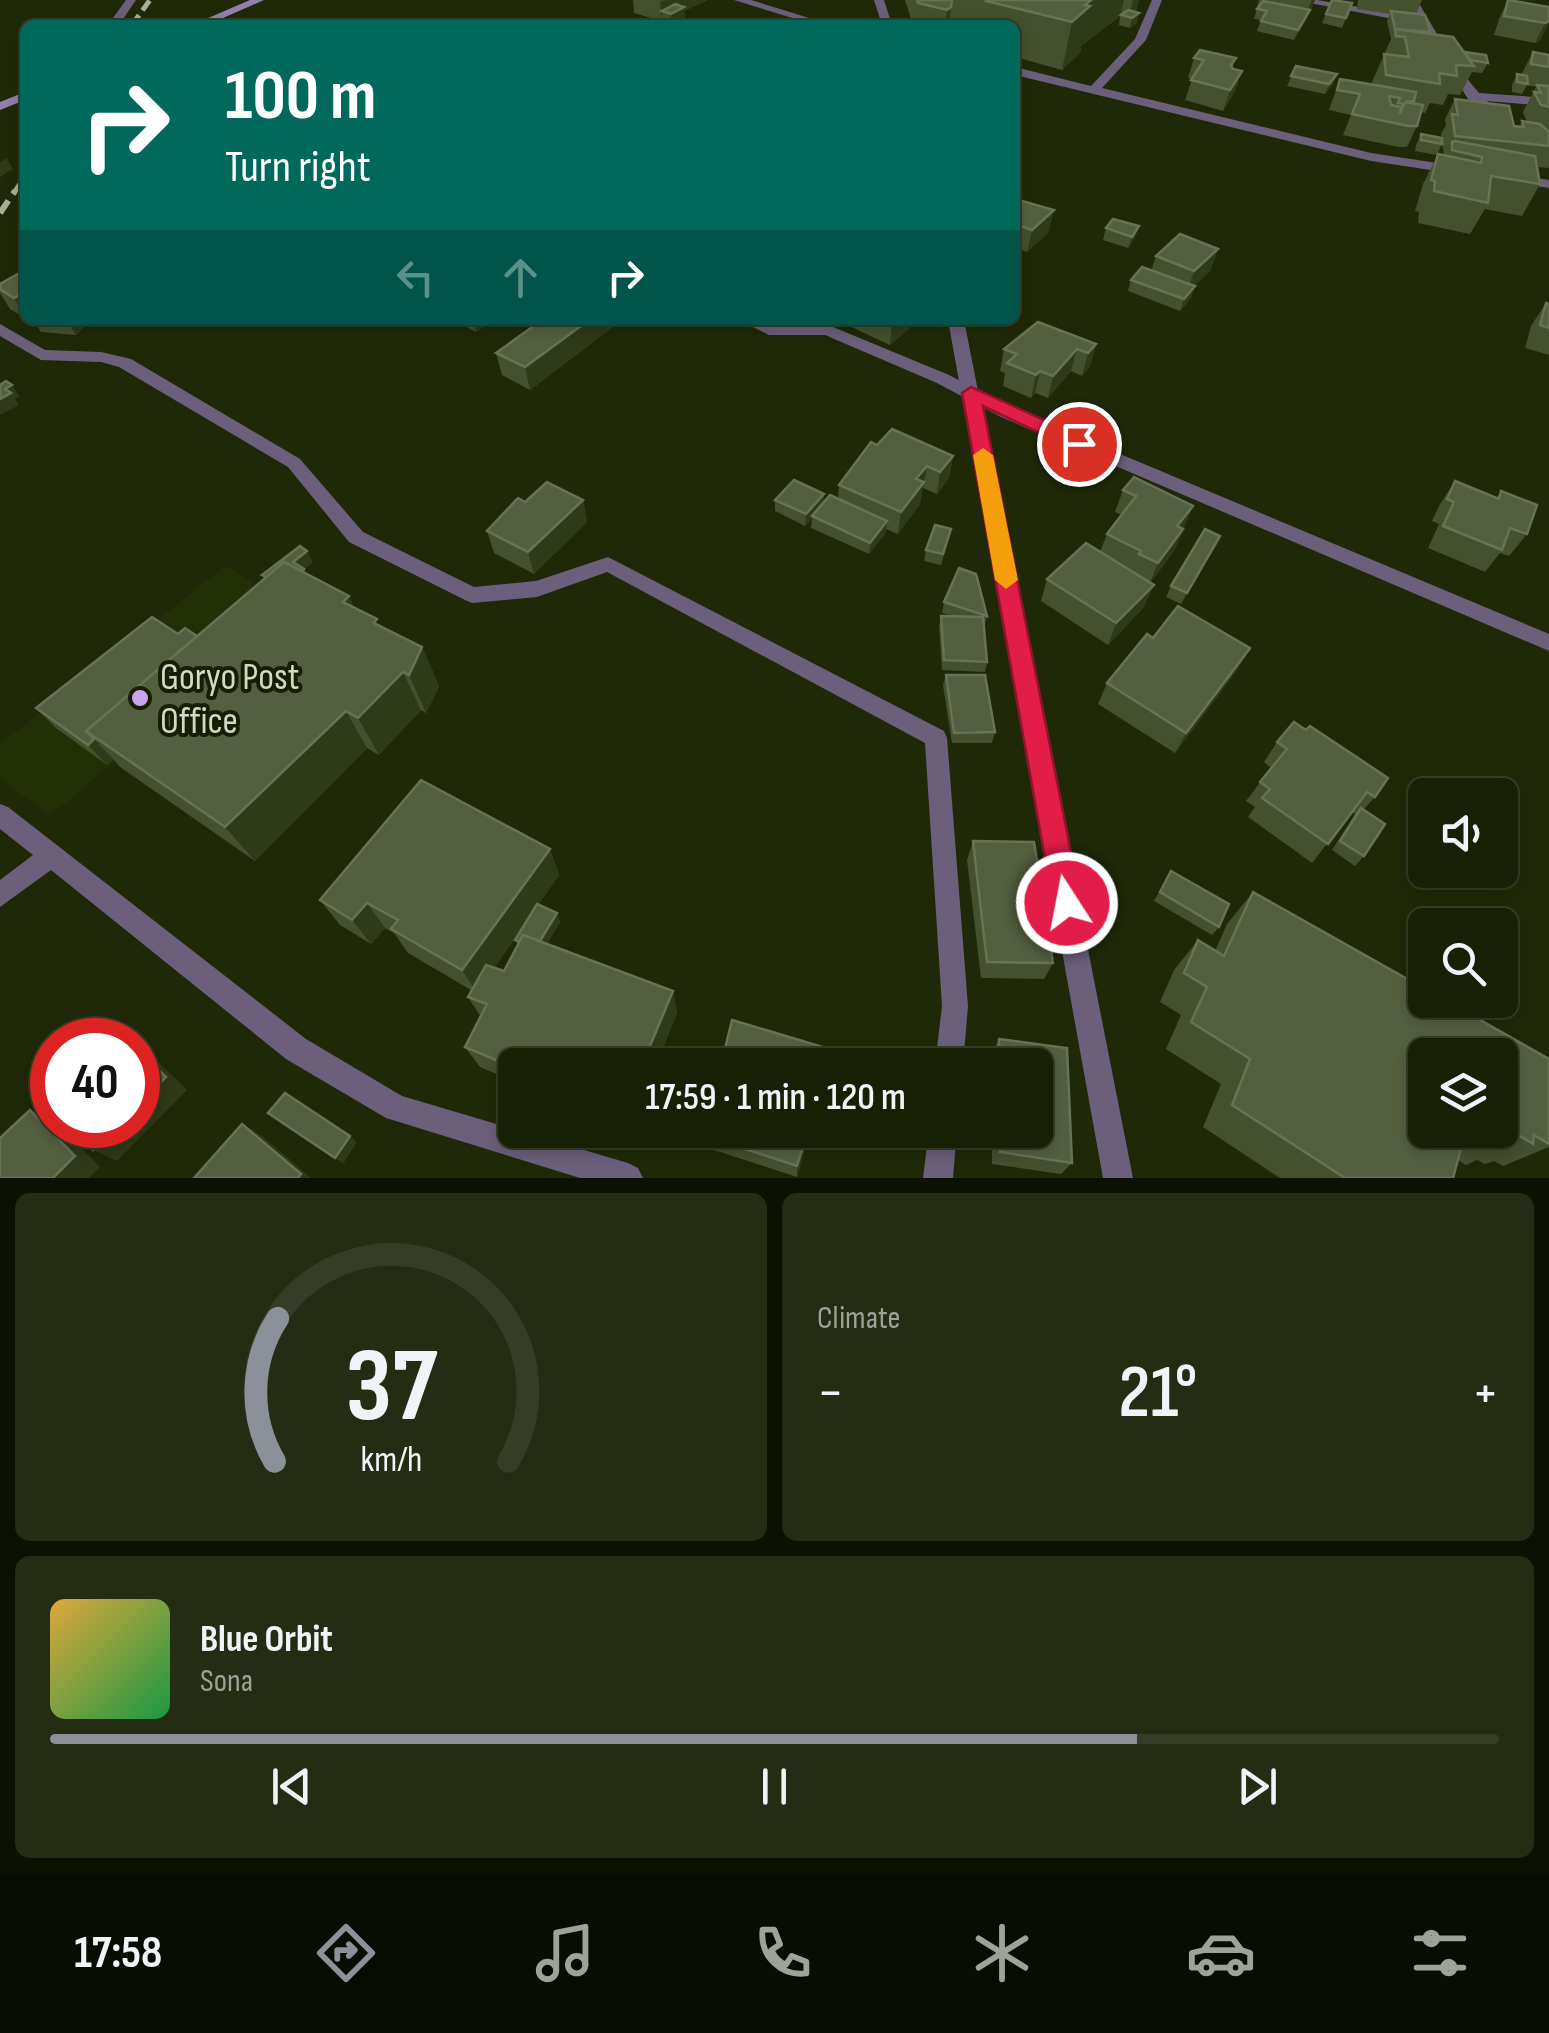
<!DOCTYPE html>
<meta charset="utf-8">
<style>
body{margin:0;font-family:"Sofia Sans Condensed",sans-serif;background:#242c13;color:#f1f3f6;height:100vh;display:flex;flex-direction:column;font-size:38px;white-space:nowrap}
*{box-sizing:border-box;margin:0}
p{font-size:32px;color:#9ea29a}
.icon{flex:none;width:55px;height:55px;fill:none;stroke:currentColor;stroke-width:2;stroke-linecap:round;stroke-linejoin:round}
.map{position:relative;height:1178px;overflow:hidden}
.panel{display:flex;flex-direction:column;gap:15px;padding:15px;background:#0d1103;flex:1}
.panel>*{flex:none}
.top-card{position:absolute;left:20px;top:20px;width:1000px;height:305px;border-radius:15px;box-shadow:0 5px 15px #0003,0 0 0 2px #363d27;background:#00695c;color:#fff;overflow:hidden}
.fabs{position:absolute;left:1408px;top:778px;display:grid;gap:20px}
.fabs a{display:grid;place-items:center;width:110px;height:110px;border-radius:15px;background:#171f05;box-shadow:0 5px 15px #0003,0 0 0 2px #363d27;font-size:50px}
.speed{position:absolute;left:30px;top:1018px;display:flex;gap:20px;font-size:50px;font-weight:700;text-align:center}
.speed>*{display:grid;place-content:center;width:130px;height:130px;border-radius:50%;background:#171f05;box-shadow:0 5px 15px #0003,0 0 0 2px #363d27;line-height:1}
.speed .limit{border:15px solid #d22;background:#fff;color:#111}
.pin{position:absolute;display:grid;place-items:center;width:85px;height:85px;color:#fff;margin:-42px;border:5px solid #fff;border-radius:50%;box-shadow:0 2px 10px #0007}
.me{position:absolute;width:110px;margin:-55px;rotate:349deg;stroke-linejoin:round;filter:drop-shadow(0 0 8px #0008)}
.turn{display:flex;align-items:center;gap:35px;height:210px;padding:0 40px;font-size:45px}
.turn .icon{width:130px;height:130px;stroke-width:2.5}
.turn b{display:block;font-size:70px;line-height:85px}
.lanes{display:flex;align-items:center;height:95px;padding:0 40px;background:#0003;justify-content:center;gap:50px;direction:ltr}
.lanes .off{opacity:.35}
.big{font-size:75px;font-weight:600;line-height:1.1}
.panel .widget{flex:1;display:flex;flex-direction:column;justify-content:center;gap:15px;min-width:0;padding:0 35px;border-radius:15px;background:#242c13}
.panel .dial{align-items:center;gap:0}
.dial svg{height:260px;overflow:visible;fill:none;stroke:#363d27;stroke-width:7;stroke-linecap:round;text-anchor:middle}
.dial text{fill:#f1f3f6;stroke:none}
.song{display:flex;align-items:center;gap:30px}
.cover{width:120px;height:120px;border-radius:15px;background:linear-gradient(135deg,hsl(40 70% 55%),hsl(140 70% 35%))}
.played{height:10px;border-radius:5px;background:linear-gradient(90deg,#8c9099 75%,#363d27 75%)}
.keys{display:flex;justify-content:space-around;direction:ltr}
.heat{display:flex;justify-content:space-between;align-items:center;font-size:55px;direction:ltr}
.panel .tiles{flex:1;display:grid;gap:15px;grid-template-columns:1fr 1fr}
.widget:last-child{grid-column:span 2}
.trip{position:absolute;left:498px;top:1048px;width:555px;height:100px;border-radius:15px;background:#171f05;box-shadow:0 5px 15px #0003,0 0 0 2px #363d27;font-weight:600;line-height:100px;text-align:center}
.dock{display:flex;height:160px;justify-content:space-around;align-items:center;background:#090c02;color:#9ea29a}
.dock .icon{width:70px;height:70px}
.dock .current{color:#8c9099}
.dock b{font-size:45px;color:#f1f3f6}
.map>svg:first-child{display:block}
</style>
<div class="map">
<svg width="1549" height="1178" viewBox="0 0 1549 1178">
<rect width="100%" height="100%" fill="#1f2907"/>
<path fill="#233005" d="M225,566L295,607L50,816L0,778V744Z"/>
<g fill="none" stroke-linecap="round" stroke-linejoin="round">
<g fill="#6b5f7b" fill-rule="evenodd">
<path d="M126,0H136L119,25H108Z"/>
<path d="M734,0H751L832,25H815Z"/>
<path d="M1152,0H1162L1146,40L1102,88L1371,153L1457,166L1464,170L1457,174L1371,161L1015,75V67L1091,86L1135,39Z"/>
<path d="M1294,0H1317L1417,17L1407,0H1417L1454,63L1479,93L1549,98V106L1487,101L1505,117L1495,120L1468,99L1419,21L1414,23Z"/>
<path d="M1515,175L1549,180V188L1510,182V176Z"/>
<path d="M739,320H760L771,325L833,327L949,375L1013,409L1549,634V651L1001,417L937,383L825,335H769Z"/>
<path d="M0,324L45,350L101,352L131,359L300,459L363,532L474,587L536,581L608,557L944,731L947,738L968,1006L963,1065H935L942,1006L925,743L607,572L537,597L472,603L465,600L349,542L288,467L119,367L101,362L41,360L0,336Z"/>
<path d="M0,804L8,807L306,1039L402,1096L628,1163L638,1168L643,1178H580L386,1118L286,1059L51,870L0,907V880L33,855L0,829Z"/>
<path d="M929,1130H957L953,1178H923Z"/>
</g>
<g fill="#6b5f7b" fill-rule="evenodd">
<path d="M874,0H884L892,25H882Z"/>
<path d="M948,320H964L1133,1178H1103Z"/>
</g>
<g fill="#937fac" fill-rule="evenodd">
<path d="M250,0H264L207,25H192Z"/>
<path d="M25,92V100L0,110V102Z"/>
</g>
<g stroke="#a8af99" stroke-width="5" stroke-dasharray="12 6" stroke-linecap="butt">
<path d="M132,25L150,0"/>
<path d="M13,194L25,177"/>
</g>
<path stroke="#a8af99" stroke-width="6" stroke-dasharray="15 8" stroke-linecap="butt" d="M0,213L15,191"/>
</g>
<g fill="#45502f" fill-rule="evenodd">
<path d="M633,0H707L684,11L685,17L671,24L634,13Z"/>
<path d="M905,0H1139L1135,12L1137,23L1130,28L1119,25L1120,16L1081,46L1080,53L1062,70L1015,57V25H913Z"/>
<path d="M1259,0H1315L1306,20L1294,40L1257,31L1261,20L1254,19Z"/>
<path d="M1332,0L1352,3L1342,28L1322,23Z"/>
<path d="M1358,0H1422L1416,14L1430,34L1465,53L1488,63L1482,73L1472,72L1460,95L1448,94L1443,105L1430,103L1425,113L1421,112L1417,126L1407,147H1398L1343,135L1351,115L1329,110L1340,79L1371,84L1391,39L1387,21L1390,14L1357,9Z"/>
<path d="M1508,0L1549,22L1540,40L1535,43L1494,35L1499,19Z"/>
<path d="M1533,52L1549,55V168L1537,167L1540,184L1522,216L1485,209L1470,234L1418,223L1419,212L1415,211L1423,184L1438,154L1444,155L1442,144L1437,155L1415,151L1416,145L1421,134L1442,138L1441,134L1446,125L1445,119L1455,99L1514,126L1519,127L1522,121L1527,122L1523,112L1536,87L1527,85L1522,94L1512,92V85L1517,74L1521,75Z"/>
<path d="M1194,58H1236L1232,68L1242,71L1235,91L1223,111L1185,100L1192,79L1188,78Z"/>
<path d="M1296,66L1337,74L1333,84L1325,94L1287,86Z"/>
<path d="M1015,199L1049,232L1027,252L1015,248Z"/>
<path d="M1106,228L1135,237L1128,248L1103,240Z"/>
<path d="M1218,249L1210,271L1194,286L1191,298L1180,311L1128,291L1131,280L1151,271L1156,256Z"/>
<path d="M25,270V318L10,309L0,293V284Z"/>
<path d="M1546,303L1549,304V355L1525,348L1531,326Z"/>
<path d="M90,320L76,335L41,332L34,321Z"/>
<path d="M454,320H493L476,332Z"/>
<path d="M542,320H622L530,390L502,375L496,353Z"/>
<path d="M845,320H911L910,328L890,345L845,324Z"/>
<path d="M1096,344L1090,366L1082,376L1071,371L1048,398L1035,393L1031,398L1003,386L1005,373L1000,371L1004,349Z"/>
<path d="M877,445L953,456L949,478L937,494L923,488L920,504L898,534L886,529V532L869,554L811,528L812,518L805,526L775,511V500L823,503L838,499L839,485Z"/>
<path d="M1455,481L1496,498L1501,491L1527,534L1509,556L1500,553L1485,572L1428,548L1439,524L1432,521L1440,504Z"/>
<path d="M1123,490L1193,506L1174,551L1150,583L1144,607L1108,645L1041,601L1047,579L1100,552L1107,534L1122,515L1115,512Z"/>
<path d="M583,500L587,522L534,574L494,553L487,531L525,502Z"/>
<path d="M951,529L941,565L924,561L926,550Z"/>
<path d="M1220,536L1181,604L1166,597L1171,586Z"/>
<path d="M313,562L304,569L306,573L380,626L422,647L439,686L426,713L421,710L379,755L367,748L255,861L120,767L113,759L107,765L56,728L36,708L178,634L197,636L264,578L262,575Z"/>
<path d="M944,602L987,616L984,627L987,662L985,672L942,670L939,627L941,616H952L942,613Z"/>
<path d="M1153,638L1238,669L1175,753L1098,704L1107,683Z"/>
<path d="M946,675L995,732L992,743H952L943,685Z"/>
<path d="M1277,742L1375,797L1364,809V856L1355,866L1332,850L1355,814L1352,812L1312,863L1248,817L1255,807L1246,801L1271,768L1264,762Z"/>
<path d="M973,841L1053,963L1044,979L981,978L967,860Z"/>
<path d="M550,849L559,875L538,905L557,913L560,922L547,944L673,991L677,1013L656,1065H515V1082L480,1067L465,1047L481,1017L468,997L471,990L408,953L394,933L385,928L371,944L340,925L320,900ZM525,924L515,940L518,944L504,971L494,968Z"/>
<path d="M1171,871L1219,927L1212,935L1154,901Z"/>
<path d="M1253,892L1549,1059V1147L1503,1166L1494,1161L1485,1164L1477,1160L1466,1165L1458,1160L1453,1178H1280L1203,1127L1221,1084L1166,1049L1181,1015L1160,1002L1174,970L1198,940L1215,951L1227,924ZM1500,1055V1130H1425Z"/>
<path d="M999,1039L1067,1048L1072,1163L1061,1174L992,1164V1130H1035V1065H992V1053Z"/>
<path d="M810,1130L797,1177L705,1147L703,1135Z"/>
<path d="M827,1130H909L903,1150Z"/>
</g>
<g fill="#2f3a18">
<path d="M665,0H707L684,11L685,17L671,24V14L662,11V21L660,2Z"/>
<path d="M1091,0H1124L1120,16L1081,46L1080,53L1062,70L1072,22L1085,5Z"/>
<path d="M1133,0H1139L1137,10L1129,18Z"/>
<path d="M1312,0H1315L1306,20L1294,40Z"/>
<path d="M951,7L949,25H945L947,10Z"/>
<path d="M1139,13L1137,23L1130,28L1132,18Z"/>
<path d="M1549,21L1540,40L1535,43L1545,23Z"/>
<path d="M1242,71L1235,91L1223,111L1230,90Z"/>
<path d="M1337,74L1333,84L1325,94L1329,84Z"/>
<path d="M7,158L13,169L0,177V162Z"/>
<path d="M1054,210L1049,232L1027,252L1032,230Z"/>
<path d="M1139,226L1135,237L1128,248L1132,237Z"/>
<path d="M1218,249L1210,271L1187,293L1194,271Z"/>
<path d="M1195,286L1191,298L1180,311L1184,299Z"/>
<path d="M25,292V315L14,298Z"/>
<path d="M73,320H90L76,335L69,324Z"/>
<path d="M474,320H493L476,332L473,321Z"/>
<path d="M589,320H622L530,390L525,367Z"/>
<path d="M895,320H911L910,328L890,345L892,322Z"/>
<path d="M1096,344L1090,366L1082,376L1088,353Z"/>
<path d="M1077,349L1071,371L1048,398L1053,376Z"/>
<path d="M1040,371L1035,393L1031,398L1036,375Z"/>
<path d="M12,385L20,397L15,399L19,405L0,415V399L5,389Z"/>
<path d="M953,456L949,478L937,494L940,472Z"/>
<path d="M927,466L920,504L898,534L901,512L916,479Z"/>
<path d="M824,494L823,505L805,526L806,514Z"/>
<path d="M583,500L587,522L534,574L528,552Z"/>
<path d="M1193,506L1184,528L1168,548L1177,526Z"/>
<path d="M887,521L886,532L869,554L870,543Z"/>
<path d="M1183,529L1174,551L1149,585L1158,563Z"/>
<path d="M307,551L313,562L299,573L293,562Z"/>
<path d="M1154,585L1144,607L1108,645L1116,623Z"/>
<path d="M349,596L368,635L343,602Z"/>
<path d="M422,647L439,686L426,713L409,675Z"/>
<path d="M1250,648L1238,669L1175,753L1186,733Z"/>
<path d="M403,672L421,710L379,755L358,718Z"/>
<path d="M346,711L367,748L255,861L225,827Z"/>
<path d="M94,739L113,759L107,765L88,745Z"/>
<path d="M550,849L559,875L477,993L462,970Z"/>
<path d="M367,903L385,928L371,944L352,920Z"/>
<path d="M557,913L560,922L539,958L535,949Z"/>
<path d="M673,991L677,1013L656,1065H642Z"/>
<path d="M113,1025L135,1040H128Z"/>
<path d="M138,1042L187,1090L117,1161L93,1150L118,1125H138Z"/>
<path d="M30,1110L52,1120V1125H59L100,1167L89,1178H53Z"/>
<path d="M242,1124L261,1135L311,1178H298Z"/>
<path d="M808,1130H810L797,1177V1166Z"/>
<path d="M350,1136L357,1142L343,1164L335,1158Z"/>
</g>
<g fill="#545f40" stroke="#687255" stroke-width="2.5" fill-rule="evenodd">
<path d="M917,0H952L951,7L947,10L918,3Z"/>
<path d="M987,0H1091L1085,5L1090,6L1072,22L986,1Z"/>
<path d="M1332,0L1352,3L1346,18L1326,14Z"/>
<path d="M1508,0L1549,7V21L1545,23L1504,16Z"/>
<path d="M1263,1L1310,10L1298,30L1261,21L1267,11L1257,9Z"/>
<path d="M675,4L684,7L671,14L662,11Z"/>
<path d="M1128,10L1139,13L1132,18L1121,15Z"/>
<path d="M1391,11L1425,15L1430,32L1395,29Z"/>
<path d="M1395,29L1453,37L1474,66L1456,65L1457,76L1439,73L1440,84L1386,75L1384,54L1409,57L1405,37L1396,36Z"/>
<path d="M1200,50L1236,58L1231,65L1233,69L1242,71L1230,90L1191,80L1204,60L1194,58Z"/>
<path d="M1465,52L1486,55L1488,63L1470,60Z"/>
<path d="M1533,52L1549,55V67L1531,64Z"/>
<path d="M1296,66L1337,74L1329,84L1291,76Z"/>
<path d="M1517,74L1527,76L1528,84L1517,82Z"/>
<path d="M1340,79L1416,92L1414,101L1405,102L1423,105L1417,126H1408L1352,114L1360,94L1337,90ZM1389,96L1400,98L1398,103L1404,104L1400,114L1401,107L1391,105Z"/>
<path d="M1537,85L1549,86V107L1541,105L1534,92L1541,93Z"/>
<path d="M1455,99L1509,106L1514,126L1524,127L1522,121L1540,124L1549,132V146L1455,136L1452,114L1458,115Z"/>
<path d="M1421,134L1442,138V144L1421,140Z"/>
<path d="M1455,141L1535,156L1540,184L1491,176L1488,203L1434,191L1435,181L1431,180L1438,154L1481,163L1482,157L1452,150V142Z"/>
<path d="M1015,199L1054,210L1032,230L1015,224Z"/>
<path d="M1113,219L1139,226L1132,237L1106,228Z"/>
<path d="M1180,234L1218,249L1194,271L1156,256Z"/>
<path d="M1142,267L1195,286L1184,299L1131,280Z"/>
<path d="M25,270V292L14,298L0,289V284Z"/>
<path d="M1546,303L1549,304V328L1540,325Z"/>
<path d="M34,320H73L69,324Z"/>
<path d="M542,320H589L525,367L496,353Z"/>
<path d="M1038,322L1096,344L1088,353L1077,349L1053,376L1040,371L1036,375L1007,363L1017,354L1004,349Z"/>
<path d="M6,381L12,385L5,389L11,393L0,399V385Z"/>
<path d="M892,429L953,456L940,472L927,466L916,479L924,482L901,512L839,485L871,442L877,445Z"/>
<path d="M1134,477L1193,506L1177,526L1183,529L1158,563L1139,554L1141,551L1107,534L1136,496L1123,490Z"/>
<path d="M794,480L824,494L806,514L775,500Z"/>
<path d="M1455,481L1499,499L1501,491L1537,505L1527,534L1510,528L1502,550L1443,526L1454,502L1447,499Z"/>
<path d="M547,482L583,500L528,552L487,531L518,498L525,502Z"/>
<path d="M830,495L887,521L870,543L812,516Z"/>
<path d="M935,525L951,529L943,554L926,550Z"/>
<path d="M1205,529L1220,536L1187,593L1171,586Z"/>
<path d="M1086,543L1154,585L1116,623L1047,579Z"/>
<path d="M300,546L307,551L293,562L304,569L302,571L284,562L266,577L262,575Z"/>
<path d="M284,562L349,596L343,602L377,619L374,623L422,647L409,675L403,672L358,718L346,711L225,827L86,731Z"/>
<path d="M959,568L976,574L987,616L944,602Z"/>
<path d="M1178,606L1250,648L1186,733L1107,683L1147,634L1153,638Z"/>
<path d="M941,616L983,617L987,662L944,660Z"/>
<path d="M152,617L178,634L185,628L197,636L86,731L94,739L88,745L36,708Z"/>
<path d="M946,675H985L995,732L954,733Z"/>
<path d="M1294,722L1306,730L1310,726L1388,778L1375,797L1367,792L1328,844L1262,798L1270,789L1260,782L1287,749L1277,742Z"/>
<path d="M421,780L550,849L462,970L391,929L398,920L367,903L352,920L320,900Z"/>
<path d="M1361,808L1385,824L1364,856L1340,841Z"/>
<path d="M973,841L1034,842L1053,963L987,962Z"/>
<path d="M1171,871L1229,904L1219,927L1160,892Z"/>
<path d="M1253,892L1425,989V1000H1445L1549,1059V1144L1534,1135L1533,1144L1515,1133L1513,1145L1489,1130H1500V1055H1425V1130H1466L1453,1178H1345L1232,1105L1250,1059L1191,1022L1207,987L1184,973L1198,940L1224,956Z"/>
<path d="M537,904L557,913L540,941L523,935L519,942L515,940Z"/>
<path d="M523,935L673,991L642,1065H515V1068L465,1047L487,1004L468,997L486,965L504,971Z"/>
<path d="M732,1020L823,1047L819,1065H721Z"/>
<path d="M113,1025L128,1040H97Z"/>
<path d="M999,1039L1067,1048L1072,1163L1000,1152V1130H1035V1065H999Z"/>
<path d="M138,1049L166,1077L138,1105Z"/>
<path d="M836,1060L855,1065H835Z"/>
<path d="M285,1093L350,1136L335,1158L268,1113Z"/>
<path d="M52,1096V1107L47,1101Z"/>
<path d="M30,1110L75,1156L53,1178H0V1138Z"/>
<path d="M242,1124L301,1174L298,1178H194Z"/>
<path d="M69,1125H118L93,1150Z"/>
<path d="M704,1130H808L797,1166L703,1135Z"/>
<path d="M876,1130H909L908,1138Z"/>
</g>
<path fill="#e11d48" stroke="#92132f" stroke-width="2.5" d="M971,387L1086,439L1089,444L1079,450L1072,448L983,406L1081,903L1077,913L1067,917L1057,913L1053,903L962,393Z"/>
<path fill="#f59e0b" d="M983,448L993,455L1018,580L1006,589L995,580L973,455Z"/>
<circle fill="#c7a6ef" stroke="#161f00" stroke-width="4" cx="140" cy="698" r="10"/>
<g text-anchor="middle" stroke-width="8" stroke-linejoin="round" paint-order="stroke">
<g font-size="38" fill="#d2d9c6" stroke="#161f00" text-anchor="start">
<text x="160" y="689">Goryo Post<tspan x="160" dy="44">Office</tspan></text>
</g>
</g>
</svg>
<div class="fabs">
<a><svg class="icon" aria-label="sound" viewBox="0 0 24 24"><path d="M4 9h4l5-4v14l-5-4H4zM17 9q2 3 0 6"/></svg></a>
<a><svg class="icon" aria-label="search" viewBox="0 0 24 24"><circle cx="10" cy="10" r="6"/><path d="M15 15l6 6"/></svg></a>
<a><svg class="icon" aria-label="layers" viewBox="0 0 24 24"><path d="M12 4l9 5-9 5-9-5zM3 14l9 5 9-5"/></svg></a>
</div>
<div class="speed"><div class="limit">40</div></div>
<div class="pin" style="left:1079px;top:444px;background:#d93025"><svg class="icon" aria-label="arrive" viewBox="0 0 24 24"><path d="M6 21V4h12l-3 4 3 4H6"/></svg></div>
<svg class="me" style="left:1067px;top:903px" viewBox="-20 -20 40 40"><circle r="17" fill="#e11d48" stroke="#fff" stroke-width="3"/><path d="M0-11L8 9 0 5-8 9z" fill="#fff"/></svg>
<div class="trip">17:59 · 1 min · 120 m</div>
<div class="top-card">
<div class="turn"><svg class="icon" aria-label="right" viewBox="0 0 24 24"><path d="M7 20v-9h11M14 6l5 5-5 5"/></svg><div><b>100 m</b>Turn right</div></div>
<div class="lanes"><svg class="icon off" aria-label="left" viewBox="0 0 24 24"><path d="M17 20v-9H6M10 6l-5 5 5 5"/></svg><svg class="icon off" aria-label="ahead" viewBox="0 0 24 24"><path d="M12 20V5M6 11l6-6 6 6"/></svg><svg class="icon" aria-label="right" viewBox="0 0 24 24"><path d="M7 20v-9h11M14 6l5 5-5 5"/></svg></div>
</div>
</div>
<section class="panel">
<div class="tiles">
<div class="widget dial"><svg viewBox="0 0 100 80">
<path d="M14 69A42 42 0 1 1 86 69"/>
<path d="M14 69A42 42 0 0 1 15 25" stroke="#8c9099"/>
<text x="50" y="56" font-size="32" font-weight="700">37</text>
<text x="50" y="72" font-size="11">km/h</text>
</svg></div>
<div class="widget"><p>Climate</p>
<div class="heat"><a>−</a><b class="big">21°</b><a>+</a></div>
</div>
<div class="widget">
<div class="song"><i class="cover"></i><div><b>Blue Orbit</b><p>Sona</p></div></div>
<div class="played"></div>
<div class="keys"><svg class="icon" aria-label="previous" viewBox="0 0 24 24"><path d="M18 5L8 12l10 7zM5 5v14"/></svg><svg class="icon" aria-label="pause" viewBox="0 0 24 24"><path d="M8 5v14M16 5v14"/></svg><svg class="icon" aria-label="next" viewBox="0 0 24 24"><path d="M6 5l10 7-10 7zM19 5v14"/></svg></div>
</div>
</div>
</section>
<nav class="dock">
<b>17:58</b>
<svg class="icon current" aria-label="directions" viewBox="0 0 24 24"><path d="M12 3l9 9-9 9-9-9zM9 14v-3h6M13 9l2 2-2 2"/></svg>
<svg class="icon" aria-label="music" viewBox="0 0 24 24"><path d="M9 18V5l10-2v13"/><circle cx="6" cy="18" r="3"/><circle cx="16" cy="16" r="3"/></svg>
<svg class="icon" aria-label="phone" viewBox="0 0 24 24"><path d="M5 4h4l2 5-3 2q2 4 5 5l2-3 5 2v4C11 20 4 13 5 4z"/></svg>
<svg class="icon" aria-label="climate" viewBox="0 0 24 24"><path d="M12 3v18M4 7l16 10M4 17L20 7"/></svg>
<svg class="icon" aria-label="car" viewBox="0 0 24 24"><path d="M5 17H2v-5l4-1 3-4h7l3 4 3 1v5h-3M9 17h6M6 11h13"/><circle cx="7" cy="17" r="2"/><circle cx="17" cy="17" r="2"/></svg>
<svg class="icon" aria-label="filters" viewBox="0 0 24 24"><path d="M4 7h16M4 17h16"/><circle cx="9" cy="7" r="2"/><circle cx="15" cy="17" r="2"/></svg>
</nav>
